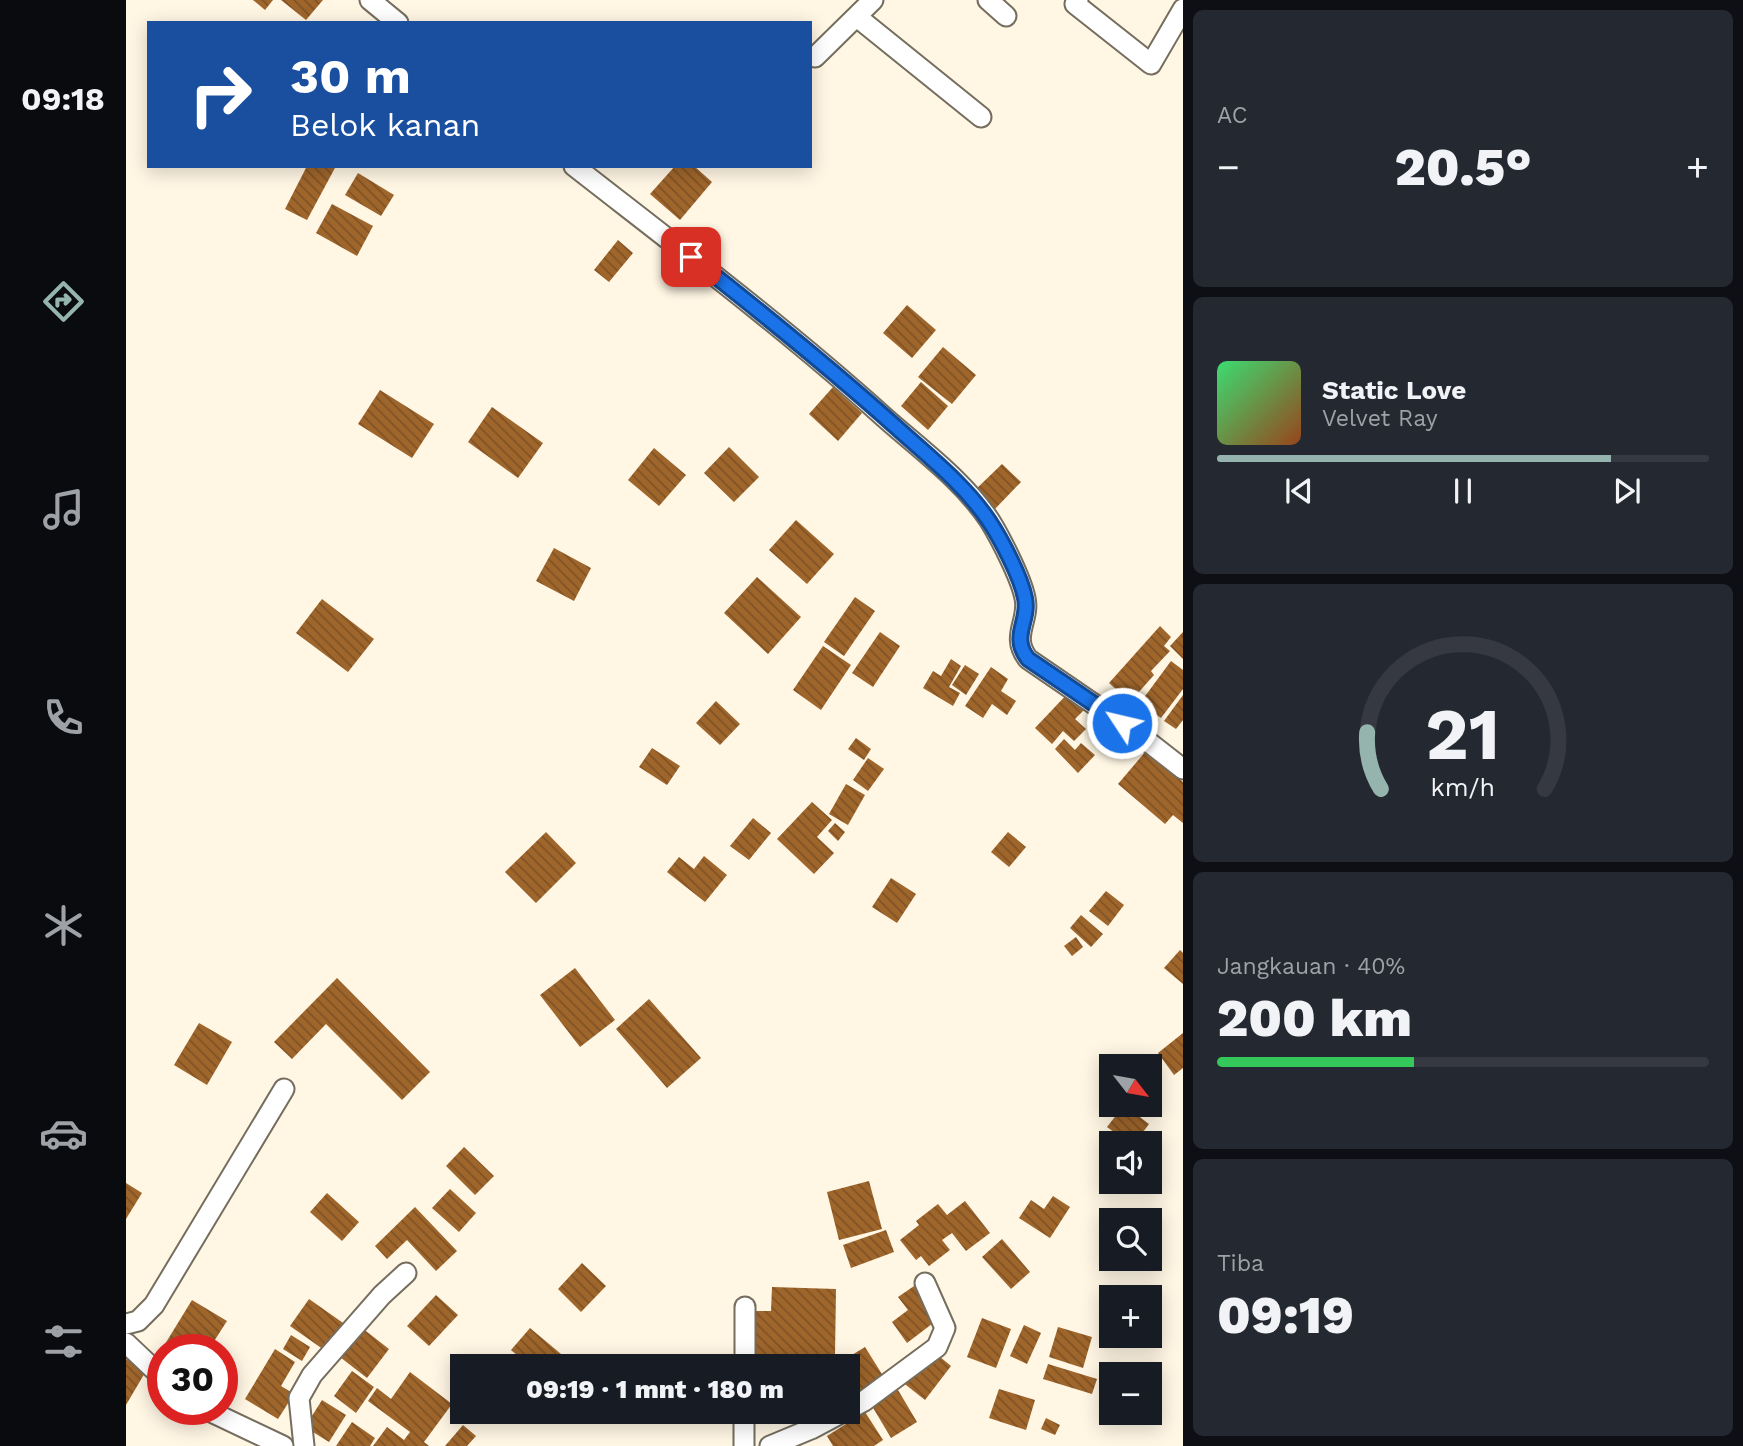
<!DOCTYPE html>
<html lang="id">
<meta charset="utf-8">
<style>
body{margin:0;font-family:"Work Sans",sans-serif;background:#242831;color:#f1f3f6;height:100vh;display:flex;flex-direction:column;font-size:26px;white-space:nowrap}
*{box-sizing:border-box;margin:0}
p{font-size:23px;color:#9ea1a6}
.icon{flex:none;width:38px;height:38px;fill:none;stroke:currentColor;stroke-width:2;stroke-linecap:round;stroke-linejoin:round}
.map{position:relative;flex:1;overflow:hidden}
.sheet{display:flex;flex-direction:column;gap:10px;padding:10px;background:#0d0f14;width:560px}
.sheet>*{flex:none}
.guide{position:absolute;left:21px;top:21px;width:665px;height:147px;border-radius:0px;box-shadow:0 4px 18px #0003;background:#1a4fa0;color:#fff;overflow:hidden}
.needle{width:46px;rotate:121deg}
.fabs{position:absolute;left:973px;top:1054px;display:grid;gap:14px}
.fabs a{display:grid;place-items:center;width:63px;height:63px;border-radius:0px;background:#171b24;box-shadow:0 4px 18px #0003;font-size:35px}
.speed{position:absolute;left:21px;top:1334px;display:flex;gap:14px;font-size:35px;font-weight:700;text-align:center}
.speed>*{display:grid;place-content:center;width:91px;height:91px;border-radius:50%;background:#171b24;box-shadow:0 4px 18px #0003;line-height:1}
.speed .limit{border:10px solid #d22;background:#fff;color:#111}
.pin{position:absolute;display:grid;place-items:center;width:60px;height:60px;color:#fff;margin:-30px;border-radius:14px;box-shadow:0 4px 10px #0006}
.me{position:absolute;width:77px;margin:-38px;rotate:305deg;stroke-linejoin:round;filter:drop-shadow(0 0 5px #0008)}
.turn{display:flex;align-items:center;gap:24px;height:147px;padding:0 28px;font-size:32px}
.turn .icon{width:91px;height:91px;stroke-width:2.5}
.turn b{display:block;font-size:49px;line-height:60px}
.big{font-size:52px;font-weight:800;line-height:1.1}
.sheet .widget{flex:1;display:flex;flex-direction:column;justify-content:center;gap:10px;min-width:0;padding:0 24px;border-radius:10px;background:#242831}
.sheet .dial{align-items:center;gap:0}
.dial svg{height:182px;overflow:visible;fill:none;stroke:#363941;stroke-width:7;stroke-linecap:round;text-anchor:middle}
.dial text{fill:#f1f3f6;stroke:none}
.song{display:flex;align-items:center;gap:21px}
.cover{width:84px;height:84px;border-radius:10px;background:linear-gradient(135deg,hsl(140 70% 55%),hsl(20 70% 35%))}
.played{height:7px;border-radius:4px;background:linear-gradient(90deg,#95b4ae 80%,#363941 80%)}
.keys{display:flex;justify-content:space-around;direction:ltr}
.heat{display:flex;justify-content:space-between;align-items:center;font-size:38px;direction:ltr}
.charge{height:10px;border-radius:5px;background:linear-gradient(90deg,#34c759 40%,#363941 0)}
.trip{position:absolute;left:324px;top:1354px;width:410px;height:70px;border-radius:0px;background:#171b24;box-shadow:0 4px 18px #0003;font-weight:800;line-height:70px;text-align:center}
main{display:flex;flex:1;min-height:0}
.tabs{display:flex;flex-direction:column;width:126px;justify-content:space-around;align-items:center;background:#090b0e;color:#9ea1a6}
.tabs .icon{width:49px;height:49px}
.tabs .current{color:#95b4ae}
.tabs b{font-size:32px;color:#f1f3f6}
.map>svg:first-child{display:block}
</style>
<main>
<nav class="tabs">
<b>09:18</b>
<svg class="icon current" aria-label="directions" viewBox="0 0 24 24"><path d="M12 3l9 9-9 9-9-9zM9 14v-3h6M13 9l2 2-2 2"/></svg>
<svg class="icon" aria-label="music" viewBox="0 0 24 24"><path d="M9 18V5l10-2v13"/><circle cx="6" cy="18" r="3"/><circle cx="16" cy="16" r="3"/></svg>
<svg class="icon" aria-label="phone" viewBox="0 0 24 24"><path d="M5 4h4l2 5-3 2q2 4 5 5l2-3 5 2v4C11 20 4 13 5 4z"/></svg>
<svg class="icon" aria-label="climate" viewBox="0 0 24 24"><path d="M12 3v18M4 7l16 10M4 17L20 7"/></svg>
<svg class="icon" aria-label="car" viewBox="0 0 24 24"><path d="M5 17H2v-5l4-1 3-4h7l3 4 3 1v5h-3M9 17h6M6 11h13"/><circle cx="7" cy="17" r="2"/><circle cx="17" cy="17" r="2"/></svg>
<svg class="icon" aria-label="filters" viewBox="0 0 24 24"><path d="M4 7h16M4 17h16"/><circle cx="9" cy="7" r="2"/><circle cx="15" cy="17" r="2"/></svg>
</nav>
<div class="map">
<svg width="1057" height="1446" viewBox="0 0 1057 1446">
<defs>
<pattern id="building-back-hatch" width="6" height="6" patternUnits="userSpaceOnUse" patternTransform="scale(1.75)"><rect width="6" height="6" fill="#9f662c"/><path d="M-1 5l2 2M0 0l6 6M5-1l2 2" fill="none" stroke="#805224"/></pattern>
</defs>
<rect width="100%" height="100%" fill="#fff6e4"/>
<g fill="url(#building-back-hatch)">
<path d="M127,0H147L139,10Z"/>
<path d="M155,0H197L180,20Z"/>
<path d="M181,166H210L181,220L159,209Z"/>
<path d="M549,166H568L586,182L554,220L524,194Z"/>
<path d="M232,173L268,195L255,216L219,195Z"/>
<path d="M206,204L247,226L231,256L190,233Z"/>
<path d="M492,240L507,253L483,282L468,270Z"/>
<path d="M781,305L810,330L786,358L757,333Z"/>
<path d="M817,347L850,375L826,404L792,377Z"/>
<path d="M795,382L822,406L802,430L775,406Z"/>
<path d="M707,387L736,413L712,441L683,414Z"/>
<path d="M254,390L308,424L286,458L232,424Z"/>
<path d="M366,407L417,443L392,478L342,442Z"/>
<path d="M603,447L633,477L608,502L578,473Z"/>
<path d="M528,448L560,475L533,506L502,480Z"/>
<path d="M876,464L895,482L868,510L848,491Z"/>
<path d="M670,520L708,554L681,584L643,550Z"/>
<path d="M428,548L465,568L448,601L410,581Z"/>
<path d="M631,577L675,617L642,654L598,613Z"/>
<path d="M729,597L749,611L718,656L698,642Z"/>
<path d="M196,599L248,639L222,672L170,633Z"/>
<path d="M1034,626L1045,637L1038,646L1044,651L1025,671L1028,675L1004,702L983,683Z"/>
<path d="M754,632L774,646L747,687L726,673Z"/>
<path d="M1057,632V659L1044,646Z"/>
<path d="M697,646L725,665L695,710L667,690Z"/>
<path d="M825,659L835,666L823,687L834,693L827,706L797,688L807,671L815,676Z"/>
<path d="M1045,661L1057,670V689L1035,718L1014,703Z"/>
<path d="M839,665L853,674L840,695L826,685Z"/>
<path d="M865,667L882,679L875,691L890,701L881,715L866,704L857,718L839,706Z"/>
<path d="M945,690L962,706L949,719L960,729L948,741L937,731L926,744L909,728Z"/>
<path d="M1057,695V720L1050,729L1038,721Z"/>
<path d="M590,701L614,724L594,745L570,723Z"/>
<path d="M730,738L745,749L738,760L722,749Z"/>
<path d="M938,739L949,750L955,743L969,755L952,773L929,749Z"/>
<path d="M526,748L554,766L541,785L513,767Z"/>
<path d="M1020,751L1057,782V823L1047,815L1039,824L992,784Z"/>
<path d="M742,758L758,769L742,791L727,780Z"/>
<path d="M720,784L739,795L722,825L703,814Z"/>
<path d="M686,802L706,820L691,837L708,853L688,874L651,839Z"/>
<path d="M627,818L645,833L623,860L604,846Z"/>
<path d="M709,823L719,832L712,841L702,831Z"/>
<path d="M420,832L450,863L410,903L379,872Z"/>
<path d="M882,832L900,847L883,867L865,852Z"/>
<path d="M578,856L601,875L579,902L541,872L553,857L568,869Z"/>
<path d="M765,878L790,894L771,923L746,907Z"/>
<path d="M980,891L998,905L982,926L963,911Z"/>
<path d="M955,915L977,934L965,947L944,928Z"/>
<path d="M950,937L957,947L946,956L938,946Z"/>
<path d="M1054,950L1057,953V984L1038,968Z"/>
<path d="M449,968L489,1020L454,1047L414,995Z"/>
<path d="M211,978L304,1072L276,1100L200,1024L166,1059L148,1042Z"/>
<path d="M523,999L575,1058L541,1088L490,1029Z"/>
<path d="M73,1023L106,1042L81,1085L48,1065Z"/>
<path d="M1057,1033V1068L1048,1075L1032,1053Z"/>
<path d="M998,1105L1023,1124L1009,1143H1003L981,1127Z"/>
<path d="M338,1147L368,1176L349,1195L320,1166Z"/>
<path d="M743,1181L756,1229L713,1240L701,1192Z"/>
<path d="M0,1183L16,1193L0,1219Z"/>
<path d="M324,1189L350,1213L333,1232L306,1208Z"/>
<path d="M201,1193L233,1222L216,1241L184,1212Z"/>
<path d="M927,1196L944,1207L924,1238L893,1218L905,1200L918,1209Z"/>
<path d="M839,1201L864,1233L840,1251L826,1233L816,1240L824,1250L803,1266L795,1256L790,1260L774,1240L793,1225L790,1221L812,1204L821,1215Z"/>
<path d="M289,1207L331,1251L310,1271L281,1240L261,1259L249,1246Z"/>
<path d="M760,1230L768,1252L725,1268L717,1245Z"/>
<path d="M876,1239L904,1272L885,1289L856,1257Z"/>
<path d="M456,1263L480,1286L455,1312L432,1289Z"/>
<path d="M791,1284L815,1317L781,1343L766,1322L782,1310L772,1297Z"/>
<path d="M646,1287L710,1289L709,1355H627L628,1311H645Z"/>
<path d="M310,1295L332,1315L303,1346L281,1326Z"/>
<path d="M183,1299L220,1325L201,1352L164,1326Z"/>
<path d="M66,1300L101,1321L83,1349H36Z"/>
<path d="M856,1318L885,1329L870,1368L841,1357Z"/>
<path d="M898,1325L915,1333L901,1364L884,1356Z"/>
<path d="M932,1327L966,1337L957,1368L923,1357Z"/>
<path d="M236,1328L263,1349L241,1378L214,1357Z"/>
<path d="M404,1328L435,1354L424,1367H405L385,1350Z"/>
<path d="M165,1335L184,1347L176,1361L157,1349Z"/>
<path d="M739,1347L759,1379L723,1400L721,1397V1367H706Z"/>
<path d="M802,1347L825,1366L799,1400L775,1381Z"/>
<path d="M149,1349L169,1362L155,1386L168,1394L152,1419L119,1399Z"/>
<path d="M0,1359L20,1371L0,1405Z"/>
<path d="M922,1364L971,1379L966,1394L917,1379Z"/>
<path d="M226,1371L248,1387L230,1413L208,1396Z"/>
<path d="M284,1372L326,1404L298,1442L303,1446H247L261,1427L278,1440L284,1432L242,1401L251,1388L265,1399Z"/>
<path d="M873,1389L909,1400L900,1430L863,1418Z"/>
<path d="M772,1390L791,1422L765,1438L746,1406Z"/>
<path d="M196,1400L220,1415L203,1442L179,1427Z"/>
<path d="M665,1412H708L675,1431Z"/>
<path d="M739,1412L757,1440L748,1446H707L701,1436Z"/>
<path d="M920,1418L934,1425L929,1435L915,1429Z"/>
<path d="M226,1422L249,1438L244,1446H210Z"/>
<path d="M337,1425L350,1436L341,1446H319Z"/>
</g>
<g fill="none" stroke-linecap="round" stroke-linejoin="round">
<g stroke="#756d5d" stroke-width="23">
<g id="minor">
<path d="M244,0L272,23"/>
<path d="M862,0L880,16"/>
<path d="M952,0L949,4L1025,64L1057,9"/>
<path d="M731,17L855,117"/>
<path d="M689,57L747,0"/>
<path d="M448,166C553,248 659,328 758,417C794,449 837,480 864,521C875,539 895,578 899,598C904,621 884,636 902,659L1016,737L1057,769"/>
<path d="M0,1324L12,1321L28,1305L158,1089"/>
<path d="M0,1343L37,1378"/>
<path d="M619,1367V1307"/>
<path d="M79,1409L157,1446"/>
<path d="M721,1410L738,1401L811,1347L819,1328L799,1283"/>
<path d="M178,1446L173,1398L186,1375L256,1295L280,1273"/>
<path d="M618,1446V1412"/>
<path d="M644,1446L685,1429L717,1412"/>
</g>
</g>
<use href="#minor" stroke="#fff" stroke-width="19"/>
</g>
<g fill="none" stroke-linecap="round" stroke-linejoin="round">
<g stroke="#114b97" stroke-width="18">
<path id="route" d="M565,257C635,312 704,368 770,427C802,456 839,485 863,521C875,539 895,577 899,598C904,621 884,636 902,659L996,723"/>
</g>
<use href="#route" stroke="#1a73e8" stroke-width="12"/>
</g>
</svg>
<div class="fabs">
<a><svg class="needle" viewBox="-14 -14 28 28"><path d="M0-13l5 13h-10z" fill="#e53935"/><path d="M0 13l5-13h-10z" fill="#9ea1a6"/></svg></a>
<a><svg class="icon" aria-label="sound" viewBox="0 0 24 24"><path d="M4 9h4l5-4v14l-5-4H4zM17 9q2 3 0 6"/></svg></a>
<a><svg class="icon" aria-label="search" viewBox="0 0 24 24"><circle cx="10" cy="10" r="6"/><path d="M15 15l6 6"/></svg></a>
<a>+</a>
<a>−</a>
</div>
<div class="speed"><div class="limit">30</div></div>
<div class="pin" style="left:565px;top:257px;background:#d93025"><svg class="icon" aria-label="arrive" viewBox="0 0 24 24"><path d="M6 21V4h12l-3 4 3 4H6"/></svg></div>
<svg class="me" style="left:996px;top:723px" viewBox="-20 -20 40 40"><circle r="17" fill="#1a73e8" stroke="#fff" stroke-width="3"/><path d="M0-11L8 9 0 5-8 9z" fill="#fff"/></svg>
<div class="trip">09:19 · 1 mnt · 180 m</div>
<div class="guide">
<div class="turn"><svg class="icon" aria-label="right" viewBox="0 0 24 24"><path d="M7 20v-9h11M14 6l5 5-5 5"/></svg><div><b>30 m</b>Belok kanan</div></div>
</div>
</div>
<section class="sheet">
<div class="widget"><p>AC</p>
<div class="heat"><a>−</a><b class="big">20.5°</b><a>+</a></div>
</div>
<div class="widget">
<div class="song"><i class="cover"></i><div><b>Static Love</b><p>Velvet Ray</p></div></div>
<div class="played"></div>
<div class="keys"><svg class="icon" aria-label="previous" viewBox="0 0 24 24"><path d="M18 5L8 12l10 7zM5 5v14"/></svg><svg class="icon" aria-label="pause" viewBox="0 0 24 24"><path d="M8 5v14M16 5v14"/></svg><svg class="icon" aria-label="next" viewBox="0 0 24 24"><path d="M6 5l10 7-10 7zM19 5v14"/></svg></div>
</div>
<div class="widget dial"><svg viewBox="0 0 100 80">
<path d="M14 69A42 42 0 1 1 86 69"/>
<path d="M14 69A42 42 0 0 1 8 44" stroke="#95b4ae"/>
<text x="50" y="56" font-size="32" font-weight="700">21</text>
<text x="50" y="72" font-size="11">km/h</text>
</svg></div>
<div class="widget"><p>Jangkauan · 40%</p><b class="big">200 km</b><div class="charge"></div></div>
<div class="widget"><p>Tiba</p><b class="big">09:19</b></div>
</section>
</main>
